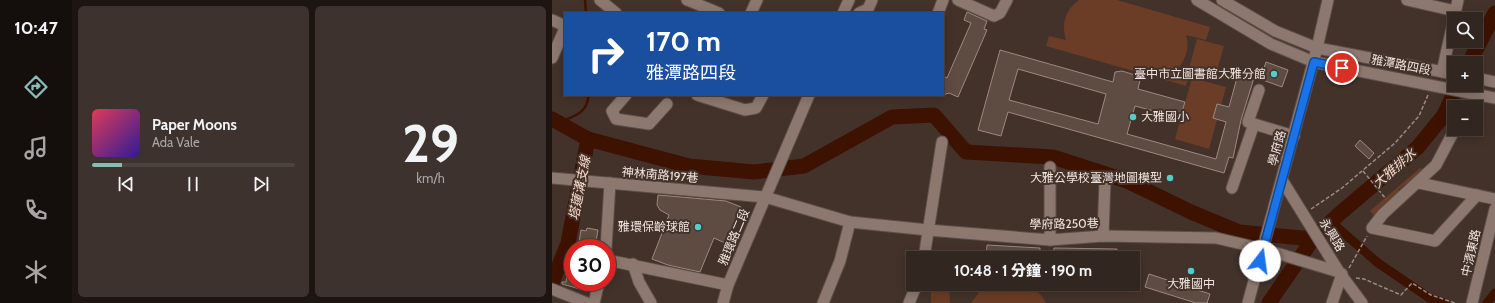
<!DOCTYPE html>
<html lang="zh-TW">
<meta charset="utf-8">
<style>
body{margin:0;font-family:Cabin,"Noto Sans TC",sans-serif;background:#3d322d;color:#f1f3f6;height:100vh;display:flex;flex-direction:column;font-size:15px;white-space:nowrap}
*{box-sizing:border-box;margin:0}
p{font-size:13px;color:#a8a5a5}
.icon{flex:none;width:22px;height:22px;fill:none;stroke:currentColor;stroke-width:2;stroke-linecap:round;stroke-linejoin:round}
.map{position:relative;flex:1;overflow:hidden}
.panel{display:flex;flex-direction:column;gap:6px;padding:6px;background:#1c1512;width:480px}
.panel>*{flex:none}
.banner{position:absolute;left:12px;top:12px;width:380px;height:84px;border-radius:0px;box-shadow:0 2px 10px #0003,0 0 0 1px #4d433e;background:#1a4fa0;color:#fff;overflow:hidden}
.controls{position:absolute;left:895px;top:12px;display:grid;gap:8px}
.controls a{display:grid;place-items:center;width:36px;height:36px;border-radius:0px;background:#322620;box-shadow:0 2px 10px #0003,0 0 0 1px #4d433e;font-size:20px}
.speed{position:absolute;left:12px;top:239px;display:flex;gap:8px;font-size:20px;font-weight:700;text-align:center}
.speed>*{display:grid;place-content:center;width:52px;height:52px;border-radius:50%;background:#322620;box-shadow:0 2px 10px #0003,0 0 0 1px #4d433e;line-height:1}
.speed .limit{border:6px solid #d22;background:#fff;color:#111}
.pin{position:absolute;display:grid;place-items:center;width:34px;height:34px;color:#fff;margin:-17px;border:2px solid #fff;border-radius:50%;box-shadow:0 1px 4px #0007}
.me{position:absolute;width:44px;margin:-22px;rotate:15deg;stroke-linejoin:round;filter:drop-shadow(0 0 3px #0008)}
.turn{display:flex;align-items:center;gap:14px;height:84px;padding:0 16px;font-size:18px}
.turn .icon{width:52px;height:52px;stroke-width:2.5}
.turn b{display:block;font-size:28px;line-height:34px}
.panel .card{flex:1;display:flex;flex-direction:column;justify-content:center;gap:6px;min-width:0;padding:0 14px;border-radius:6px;background:#3d322d}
.panel .dial{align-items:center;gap:0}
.dial b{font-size:52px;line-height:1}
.song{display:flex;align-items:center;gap:12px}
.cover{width:48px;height:48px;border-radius:6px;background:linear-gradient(135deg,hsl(350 70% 55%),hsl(250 70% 35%))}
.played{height:4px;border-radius:2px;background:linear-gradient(90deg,#8bbbb9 15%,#4d433e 15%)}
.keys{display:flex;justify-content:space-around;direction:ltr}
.panel .tiles{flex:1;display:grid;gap:6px;grid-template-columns:repeat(2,1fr)}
.trip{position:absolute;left:354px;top:251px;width:234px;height:40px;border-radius:0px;background:#322620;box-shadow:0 2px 10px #0003,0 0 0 1px #4d433e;font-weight:800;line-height:40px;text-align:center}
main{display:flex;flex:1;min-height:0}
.menu{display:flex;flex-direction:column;width:72px;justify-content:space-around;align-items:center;background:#140f0d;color:#a8a5a5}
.menu .icon{width:28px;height:28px}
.menu .selected{color:#8bbbb9}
.menu b{font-size:18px;color:#f1f3f6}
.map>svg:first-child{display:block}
</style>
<main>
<nav class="menu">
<b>10:47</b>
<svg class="icon selected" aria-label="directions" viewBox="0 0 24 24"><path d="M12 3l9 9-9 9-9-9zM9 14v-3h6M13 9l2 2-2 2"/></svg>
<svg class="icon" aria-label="music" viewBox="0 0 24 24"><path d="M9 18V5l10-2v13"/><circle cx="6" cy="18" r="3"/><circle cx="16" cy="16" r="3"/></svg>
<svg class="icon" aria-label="phone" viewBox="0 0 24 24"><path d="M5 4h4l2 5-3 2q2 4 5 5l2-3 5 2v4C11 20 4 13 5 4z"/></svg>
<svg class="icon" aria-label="climate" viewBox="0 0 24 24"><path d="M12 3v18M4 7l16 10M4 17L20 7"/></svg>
</nav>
<section class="panel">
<div class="tiles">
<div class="card">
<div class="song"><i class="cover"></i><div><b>Paper Moons</b><p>Ada Vale</p></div></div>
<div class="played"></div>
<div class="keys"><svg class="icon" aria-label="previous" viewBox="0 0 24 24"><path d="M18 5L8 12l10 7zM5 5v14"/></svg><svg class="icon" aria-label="pause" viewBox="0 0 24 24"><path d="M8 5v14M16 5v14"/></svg><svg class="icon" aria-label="next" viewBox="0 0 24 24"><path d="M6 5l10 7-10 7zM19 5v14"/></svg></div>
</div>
<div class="card dial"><b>29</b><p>km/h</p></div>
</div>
</section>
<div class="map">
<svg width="943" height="303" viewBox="0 0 943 303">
<rect width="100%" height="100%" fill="#43322a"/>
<g fill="#6b3c26">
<path d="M527,0H565L658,27L654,40L634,35C638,47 634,60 625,69L636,72L645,39L672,46L662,81L637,74L634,86L494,46L497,36L514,40C509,24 513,10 527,0Z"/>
<path d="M640,78L674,87L657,149L623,139Z"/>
<path d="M868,168L874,174L860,187L855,183L846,190L847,192L830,206L833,211L824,218L818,211Z"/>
<path d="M379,284H397L398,303H379Z"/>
<path d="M438,284C460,284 482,279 494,303H419L428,291Z"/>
</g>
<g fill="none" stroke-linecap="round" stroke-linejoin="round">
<g stroke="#3e1200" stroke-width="2.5">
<path d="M33,0L34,13"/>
<path d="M6,123C20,117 37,113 36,95"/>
</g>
<g stroke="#3e1200" stroke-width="9">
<path d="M779,222L826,263L879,299L893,303"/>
<path d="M935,303L943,293"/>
</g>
<g stroke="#3e1200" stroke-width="15">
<path d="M917,63L943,13"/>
<path d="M0,119L36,139L137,166L202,172L252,166L340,117L382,115L414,152L501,157L575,181L639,212L687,232L761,239"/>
<path d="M0,283L16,243L36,139"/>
<path d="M717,303L761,239L786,215L866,147L892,115L906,85"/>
</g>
</g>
<g fill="#5e4c43" stroke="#9d887f" fill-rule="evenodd">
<path d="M415,12L435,21L432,29L435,30L406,97L397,93L391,95V76L395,78L419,23L412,20Z"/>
<path d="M448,50L561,82L563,72L570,71L583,75L588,80L586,89L633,102L628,118L583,106L575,134L664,159L674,122L661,118L665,104L677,107L686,74L702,78L689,120L681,158L677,157L672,173L456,112L449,136L426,130ZM466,69L554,94L546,124L457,100Z"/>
<path d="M714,62L736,70L730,87L708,79Z"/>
<path d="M808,140L822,153L817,159L803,146Z"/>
<path d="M106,195L174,201L189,207L173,243L162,238L148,272L116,265L100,259L117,215L108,210L105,205Z"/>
<path d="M35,228L46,230L43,248H26L29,230L34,231Z"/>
<path d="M435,245L488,248V258H434Z"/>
<path d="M502,248L565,249V258H501Z"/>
<path d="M597,274L658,294L655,303H644L593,287Z"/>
<path d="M15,275L21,276V282H37L35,291L10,284V282H14Z"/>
</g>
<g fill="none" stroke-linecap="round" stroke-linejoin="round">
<g stroke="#5d4e48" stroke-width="13">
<g id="minor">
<path d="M48,0L64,13"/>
<path d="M135,0L167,13"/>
<path d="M406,0L442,16L448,13L455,0"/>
<path d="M645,0L719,44L762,62L943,98"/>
<path d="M670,0L723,31L765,48L902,74"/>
<path d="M855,0L903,11"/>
<path d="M199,13L205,0"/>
<path d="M291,13L297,0"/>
<path d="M307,13L316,9L320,0"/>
<path d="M386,13L391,0"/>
<path d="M0,20L13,26"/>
<path d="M0,58L13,28"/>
<path d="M890,72L906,0"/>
<path d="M924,78L943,82"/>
<path d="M74,95L60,111L64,119L97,124L115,104"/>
<path d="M145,95L193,110L204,108L211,95"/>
<path d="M702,124L696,122L707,90"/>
<path d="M903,129L884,165L831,214L820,228L883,241L925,195"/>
<path d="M0,178L213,197L298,222L376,230L498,240L551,236L664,238L711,249L787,272"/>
<path d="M730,180L787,272L810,303"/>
<path d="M867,183L943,199"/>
<path d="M680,188L702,124L742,136"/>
<path d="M551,236L553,180"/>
<path d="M498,240V167"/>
<path d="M54,248L58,183"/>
<path d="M372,258L390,142"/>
<path d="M55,260L176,285"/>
<path d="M81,264L87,282L99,303"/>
<path d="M0,289L35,303"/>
<path d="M42,303L47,282"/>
<path d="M171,303L176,285L257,95"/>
<path d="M271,303L288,261L298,222"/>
<path d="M357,303L365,284"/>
<path d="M696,303L765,48L776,0"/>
<path d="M780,303L790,274"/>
<path d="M920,303L943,209"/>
</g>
</g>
<g stroke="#988a83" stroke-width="1.5" stroke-dasharray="4 2" stroke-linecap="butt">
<path d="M905,107L909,100"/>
<path d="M900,120L902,114"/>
<path d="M811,171L834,199"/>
<path d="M759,209L790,188L843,143L867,116L876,95"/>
<path d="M797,268L815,236"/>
<path d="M804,278L812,279L849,295L860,283L879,295L903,303"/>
</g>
<use href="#minor" stroke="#8c786f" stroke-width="11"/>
</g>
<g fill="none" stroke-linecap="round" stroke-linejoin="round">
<g stroke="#114b97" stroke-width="10">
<path id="route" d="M708,261L762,62L790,68"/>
</g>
<use href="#route" stroke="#1a73e8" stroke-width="7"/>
</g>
<g fill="#52cdce" stroke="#43322a" stroke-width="1.5">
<circle cx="722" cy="74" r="4"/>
<circle cx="581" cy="117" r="4"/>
<circle cx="618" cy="178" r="4"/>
<circle cx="146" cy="227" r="4"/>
<circle cx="639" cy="271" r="4"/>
</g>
<g text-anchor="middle" stroke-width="4" stroke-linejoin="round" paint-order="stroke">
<g font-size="12" fill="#f0e5e0" stroke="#43322a">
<text transform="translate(849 65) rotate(11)" y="4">雅潭路四段</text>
<text transform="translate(725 148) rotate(-75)" y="4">學府路</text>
<text transform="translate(108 175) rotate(5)" y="4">神林南路197巷</text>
<text transform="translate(512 224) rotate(-1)" y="4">學府路250巷</text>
<text transform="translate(780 235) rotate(58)" y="4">永興路</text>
<text transform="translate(182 237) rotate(-67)" y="4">雅環路二段</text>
<text transform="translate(919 253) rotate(-77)" y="4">中清東路</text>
</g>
<g font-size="12" fill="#f0e5e0" stroke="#43322a" text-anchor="end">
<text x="714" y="78">臺中市立圖書館大雅分館</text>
<text x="589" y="121" text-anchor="start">大雅國小</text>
<text x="610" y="182">大雅公學校臺灣地圖模型</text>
<text x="138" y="231">雅環保齡球館</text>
<text x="639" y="288" text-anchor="middle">大雅國中</text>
</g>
<g font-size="13" font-style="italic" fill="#fbdacb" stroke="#43322a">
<text transform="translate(842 168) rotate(-41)" y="5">大雅排水</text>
<text transform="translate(27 188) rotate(-79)" y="5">塔蓮溝支線</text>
</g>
</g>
</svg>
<div class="controls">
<a><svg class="icon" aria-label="search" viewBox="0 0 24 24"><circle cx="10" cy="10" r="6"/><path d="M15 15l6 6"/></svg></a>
<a>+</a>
<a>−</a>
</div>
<div class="speed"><div class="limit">30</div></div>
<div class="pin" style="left:790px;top:68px;background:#d93025"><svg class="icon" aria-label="arrive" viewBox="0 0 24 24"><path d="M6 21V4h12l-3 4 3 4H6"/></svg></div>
<svg class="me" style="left:708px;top:261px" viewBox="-20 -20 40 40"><circle r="19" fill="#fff"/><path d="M0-13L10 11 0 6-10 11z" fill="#1a73e8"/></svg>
<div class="trip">10:48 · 1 分鐘 · 190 m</div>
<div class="banner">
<div class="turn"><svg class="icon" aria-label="right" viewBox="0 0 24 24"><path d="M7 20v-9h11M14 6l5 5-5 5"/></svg><div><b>170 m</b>雅潭路四段</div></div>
</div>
</div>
</main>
